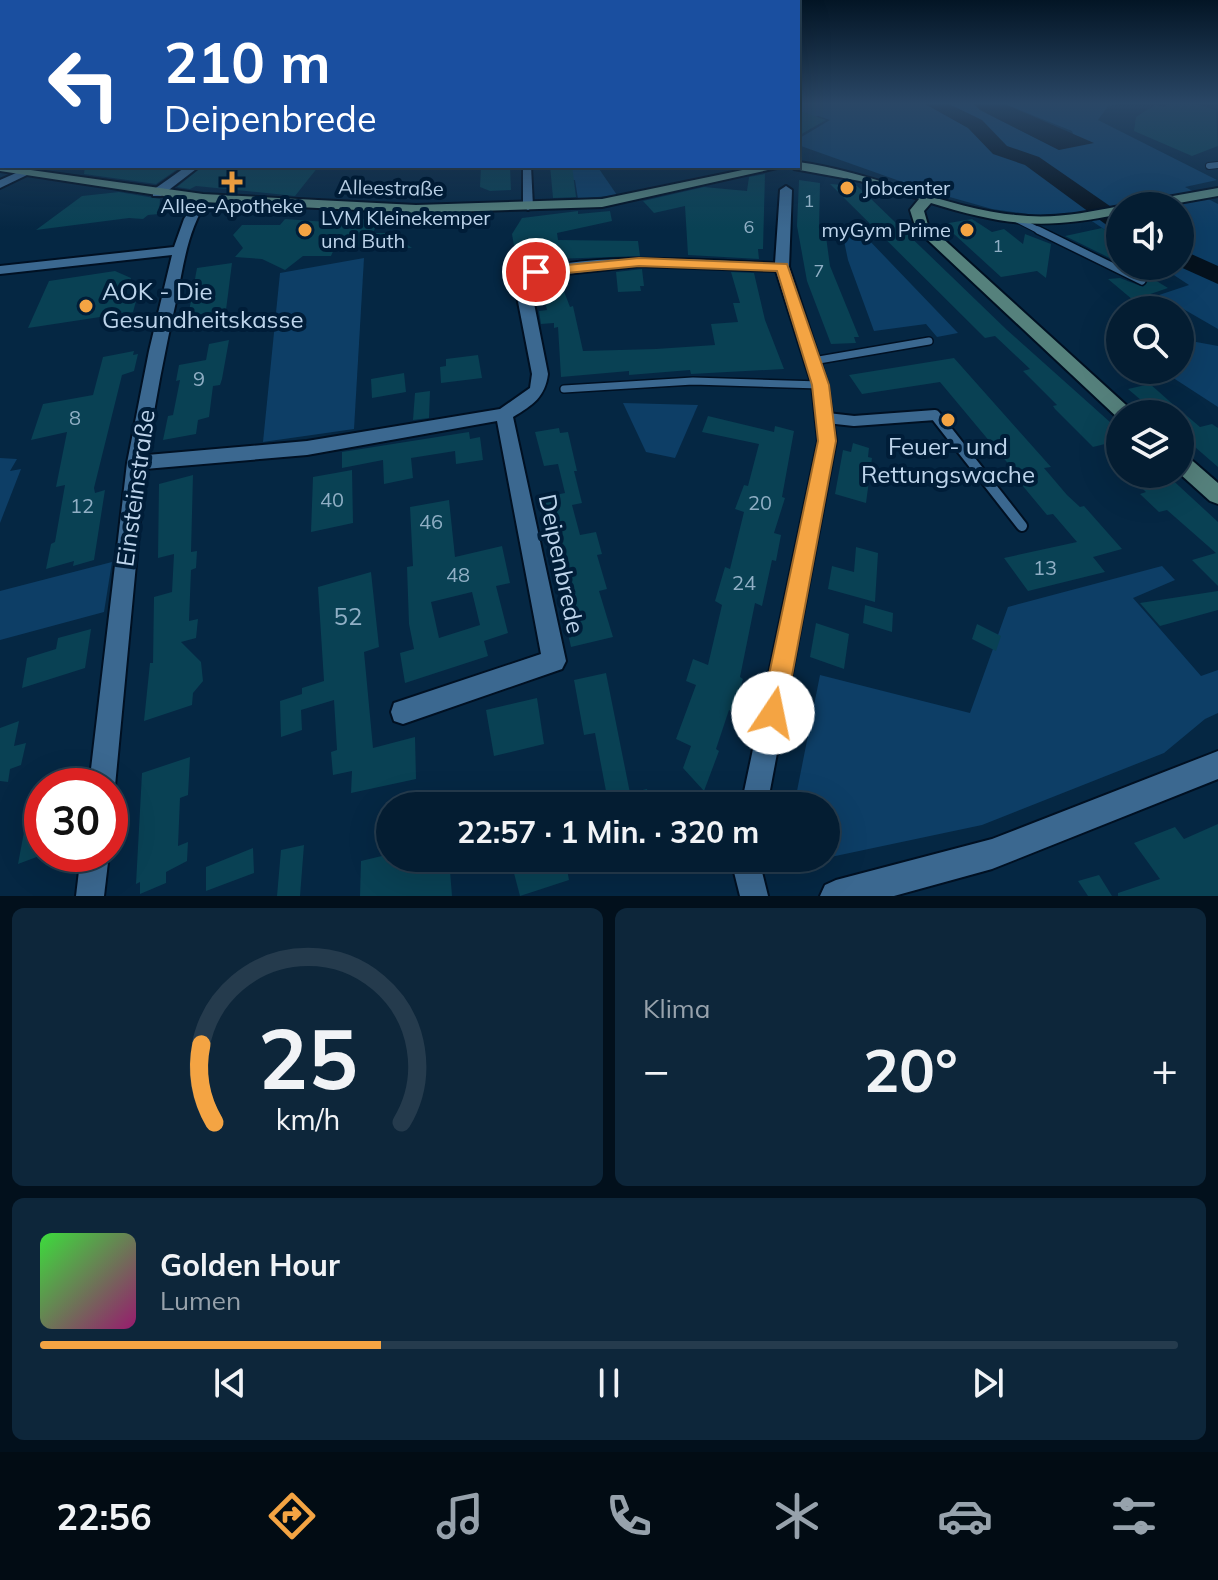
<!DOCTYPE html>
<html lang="de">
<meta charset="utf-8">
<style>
body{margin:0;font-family:Mulish,sans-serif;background:#0d263a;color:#f1f3f6;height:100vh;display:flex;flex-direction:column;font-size:30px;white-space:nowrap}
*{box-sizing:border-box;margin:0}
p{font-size:26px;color:#97a2ac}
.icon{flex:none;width:44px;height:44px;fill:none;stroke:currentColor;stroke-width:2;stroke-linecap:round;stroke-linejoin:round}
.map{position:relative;height:896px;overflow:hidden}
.panel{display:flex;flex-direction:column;gap:12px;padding:12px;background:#02101c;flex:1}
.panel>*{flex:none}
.top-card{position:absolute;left:0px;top:0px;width:800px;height:168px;box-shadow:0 8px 32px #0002,0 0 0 2px #253b4d;background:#1a4fa0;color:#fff;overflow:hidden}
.tools{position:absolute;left:1106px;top:192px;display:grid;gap:16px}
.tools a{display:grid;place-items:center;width:88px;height:88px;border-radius:50%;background:#041d32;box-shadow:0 8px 32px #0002,0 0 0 2px #253b4d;font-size:40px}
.speed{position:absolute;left:24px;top:768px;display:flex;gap:16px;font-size:40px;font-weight:700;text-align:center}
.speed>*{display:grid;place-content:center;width:104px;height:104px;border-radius:50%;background:#041d32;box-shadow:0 8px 32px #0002,0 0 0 2px #253b4d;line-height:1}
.speed .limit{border:12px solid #d22;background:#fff;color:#111}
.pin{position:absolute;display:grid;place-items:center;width:68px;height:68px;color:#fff;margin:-34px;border:4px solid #fff;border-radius:50%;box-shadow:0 2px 8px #0007}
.me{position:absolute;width:88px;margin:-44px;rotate:11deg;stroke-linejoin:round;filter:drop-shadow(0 0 6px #0008)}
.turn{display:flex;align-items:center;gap:28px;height:168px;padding:0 32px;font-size:36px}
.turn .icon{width:104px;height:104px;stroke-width:2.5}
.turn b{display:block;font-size:56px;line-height:68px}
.big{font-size:60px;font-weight:700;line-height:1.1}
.panel .tile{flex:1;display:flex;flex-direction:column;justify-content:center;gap:12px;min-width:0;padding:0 28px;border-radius:12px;background:#0d263a}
.panel .dial{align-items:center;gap:0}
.dial svg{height:208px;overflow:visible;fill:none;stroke:#253b4d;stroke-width:7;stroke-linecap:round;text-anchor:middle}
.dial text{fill:#f1f3f6;stroke:none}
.song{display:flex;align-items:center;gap:24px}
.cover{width:96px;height:96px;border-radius:12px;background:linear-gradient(135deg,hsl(120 70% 55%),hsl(320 70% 35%))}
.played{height:8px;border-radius:4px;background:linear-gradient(90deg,#f4a443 30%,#253b4d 30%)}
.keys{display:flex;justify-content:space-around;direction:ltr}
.heat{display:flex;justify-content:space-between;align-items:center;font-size:44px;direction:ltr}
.panel .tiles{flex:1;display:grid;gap:12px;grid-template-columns:1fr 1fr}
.tile:last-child{grid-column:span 2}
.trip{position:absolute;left:376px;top:792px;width:464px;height:80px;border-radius:40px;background:#041d32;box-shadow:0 8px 32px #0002,0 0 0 2px #253b4d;font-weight:700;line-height:80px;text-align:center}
.dock{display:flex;height:128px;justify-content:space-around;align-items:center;background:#020c14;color:#97a2ac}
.dock .icon{width:56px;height:56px}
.dock .active{color:#f4a443}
.dock b{font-size:36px;color:#f1f3f6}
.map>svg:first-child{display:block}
</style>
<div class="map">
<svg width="1218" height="896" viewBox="0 0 1218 896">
<rect width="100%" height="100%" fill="#052743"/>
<g fill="#0d3e66">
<path d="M798,104H974L980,110L1059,150L1073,134L1072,131L1005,104H1119L1108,106L1098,120L1217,180L1185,187L1218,204V329L1159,295L1189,285L1160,266H1180V206H1120V240L1080,213L1035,215L992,209L925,190L798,145V139L830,120L818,116L812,118L798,110L802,108Z"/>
<path d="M569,166H597L617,195L578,199L575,180H561Z"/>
<path d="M843,236H865L958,333L937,337L926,324L874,331L848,260Z"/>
<path d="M364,258L354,429L263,442L280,273Z"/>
<path d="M1180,339L1218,346V407L1161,370H1180Z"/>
<path d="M623,403L698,405L675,458L646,452Z"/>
<path d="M0,458L17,459L10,471L21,469L0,523Z"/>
<path d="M112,562L104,612L0,640V591Z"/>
<path d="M1162,566L1175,580L1133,598L1201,676L1218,670V713L1205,719L1164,753L982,825L826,858V806H794L820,675L970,713L1008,607Z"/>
</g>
<path fill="#05121e" d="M974,104L1007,105L1094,143L1059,150L980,110Z"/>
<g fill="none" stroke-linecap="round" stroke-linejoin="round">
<g fill="#05121e" fill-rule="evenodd">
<path d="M925,104H949L982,120L1007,146L1039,157L1120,213V231L1112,229L1025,165L993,154L968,128Z"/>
<path d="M1180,249L1218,266V284L1178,266Z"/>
</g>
</g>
<g fill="#094154" fill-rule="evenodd">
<path d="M1169,104H1196L1216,110L1218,146L1192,156L1134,131L1136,117L1155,105L1164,107Z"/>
<path d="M798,110L826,120L798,136Z"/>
<path d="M85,166H182L156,184L84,174Z"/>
<path d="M203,166H308L318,167L295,196L196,186L190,189L177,187Z"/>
<path d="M481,166H510L511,190L490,191L480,187Z"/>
<path d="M550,166H572L576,197L553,198Z"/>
<path d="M765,174L763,249H758L759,259L688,255L685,206L654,213L643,201L704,187L747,191L749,177Z"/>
<path d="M799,180L820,183L819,228L825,229L830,266L859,337H854L856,343L831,344L807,281L797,226Z"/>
<path d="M830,184L857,186L868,196L1007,330L1120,431V458L1105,444L1093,447L1055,409L1053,406L1057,405L1023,371L1030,369L995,336L985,338Z"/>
<path d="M119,192L160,199L159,214L148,215L143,219L129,218L36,230L82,196Z"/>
<path d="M578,211V214L610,211L612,221L557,233L558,240L638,241L640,256L554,259L555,262L537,266L536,261L517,264L512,234L522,218Z"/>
<path d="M285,219L341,223L344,219H379L373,233H391L412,248L335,247L331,256H303L285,270L262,259L235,257L243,248L233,235L242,225H280Z"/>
<path d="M972,219L992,232L1004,229L1023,244L1025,234L1051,244L1046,278L1037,271L1001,277L943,224Z"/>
<path d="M1102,228L1120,240V263L1065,236Z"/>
<path d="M232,263L226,310L188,317L197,268Z"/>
<path d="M642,269L644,286H640L641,291L618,292L616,272Z"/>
<path d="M115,271L131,278L125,296L138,294L133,312L28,328L49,281Z"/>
<path d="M731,272L754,273L765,320L784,369L691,374L690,370L629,375V371L561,377L558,327L554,328V323L541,324L539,311L547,310L540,280L559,278L570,307L573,306L583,351L656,349L715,345L711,324L738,322L733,303H740Z"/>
<path d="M1143,274H1145L1168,288L1133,300L1108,279L1120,278L1143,287L1148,281Z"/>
<path d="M229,340L222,379L220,385L213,386L209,417L198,420L196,434L163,440L168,416L173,415L180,380L176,381L179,365L206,360L209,344Z"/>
<path d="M134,351L133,355L138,354L134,371L122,375L94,488L95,493L105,490L94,560L73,566L74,561L46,569L51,544L55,542L65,485L56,487L67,432L31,440L43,404L93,395L103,357Z"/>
<path d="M478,355L482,378L441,383L440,367L446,366V359Z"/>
<path d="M954,358L1051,467L1044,468L1067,495L1080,507L1084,506L1122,549L1093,557L1105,572L1028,591L1004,558L1077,542L1053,514L1047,515L1012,473H1016L940,382L862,394L849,375Z"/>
<path d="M404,373L406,392L372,398L371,379Z"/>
<path d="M1150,384L1176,407L1155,412L1128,389Z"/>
<path d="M430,391L429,418L413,420L415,393Z"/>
<path d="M1180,410L1200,427L1212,424L1218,428V467L1180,434Z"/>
<path d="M708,416L774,432L775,426L794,431L782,497L785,498L774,533L781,535L776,561L772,560L762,606L755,603L740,677L743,679L733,712L729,710L716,749L719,751L704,791L683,768L691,746L676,739L696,685L686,681L693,659L708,665L722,605L715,601L725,567L730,569L744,512L735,509L744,485L748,486L759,444L702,432Z"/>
<path d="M559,428L560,433L568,432L577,471H574L582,503L572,505L580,535L596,532L602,554L597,555L607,589L599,591L613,637L571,647L565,621L571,619L560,577L565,576L552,521L544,522L540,498L565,493L558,464L544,466L535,432Z"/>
<path d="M469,432L470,439L480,437L483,460L456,464L455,451L411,458L413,478L384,484L383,460L342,468V452Z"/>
<path d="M853,443L869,448L868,457L872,458L866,503L835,494L843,450L851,452Z"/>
<path d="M352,470L353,523L311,532L313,477Z"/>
<path d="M1134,474H1166L1218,522V586L1192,560L1216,553L1167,510L1159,512L1140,494L1146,492L1139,485L1144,484Z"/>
<path d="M193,475L191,552L197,551L196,568L191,570L189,621L198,619L196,638L181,642L201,662L203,681L193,693L192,705L144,721L150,663H153L154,597L172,592L174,554L158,558L159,484Z"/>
<path d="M449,500L455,557L502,546L510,583L496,586L508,633L484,641L488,656L405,683L400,653L414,649L409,624L407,567L413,566L410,507ZM472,592L480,625L439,638L431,602Z"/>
<path d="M856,547L878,553L875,602L828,589L832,566L854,572Z"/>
<path d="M371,572L379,647L364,652L373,748L415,737L416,779L351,793L352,771L333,775L331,752L337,750L334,700L301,710L302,730L281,737L280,701L302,694V688L324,681L318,587Z"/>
<path d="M1218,591V610L1160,626L1140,603Z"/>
<path d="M865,605L893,613L892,632L863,623Z"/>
<path d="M816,623L849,634L844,669L810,657Z"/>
<path d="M977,624L1001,636L996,651L972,639Z"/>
<path d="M91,629L85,668L22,688L27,658L56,649L58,638Z"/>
<path d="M606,673L630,793L647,789L651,806H570L569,800L606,791L595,733L584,735L574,680Z"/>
<path d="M537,698L544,744L494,756L486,710Z"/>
<path d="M19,721L14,746L26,743L21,765L10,769L8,782L0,781V728Z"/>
<path d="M190,757L188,795L180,798L178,846L188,842L187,861L166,872V883L140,894V882L136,884L142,773Z"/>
<path d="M42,811V855L18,864L27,816Z"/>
<path d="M1218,824V896H1118V893L1160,879L1134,843L1175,827L1184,839Z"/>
<path d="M304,845L300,896H277L281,850Z"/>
<path d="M253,848L254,873L206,891V867Z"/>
<path d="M390,854V858H449L452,896H360L361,861Z"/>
<path d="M510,858H565L569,880L520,896Z"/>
<path d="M1099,875L1112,896H1088L1078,881Z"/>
</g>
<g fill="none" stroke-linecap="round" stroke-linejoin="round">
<g stroke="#001022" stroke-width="8">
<g id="service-far2">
<path d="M1209,166L1218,165"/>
<path d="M1014,218L1042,232"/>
</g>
</g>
<g stroke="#001022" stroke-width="10">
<g id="service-far1">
<path d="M1038,230L1142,281"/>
<path d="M813,361L929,341"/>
<path d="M564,389L693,381L820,385"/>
</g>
</g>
<g stroke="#001022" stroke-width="14">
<path id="service" d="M827,418L854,421L935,415L1022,526"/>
</g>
<g stroke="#001022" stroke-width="4">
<path id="pedestrian" d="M523,166H531L533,207L528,210L523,207Z"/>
</g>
<g stroke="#001022" stroke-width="4">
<g id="minor">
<path d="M187,166H200L161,196H153V190Z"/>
<path d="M23,170L29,173L27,175L0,188V180Z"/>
<path d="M786,186L792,190L789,267L828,385L836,441L767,806H741L818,441L812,385L776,271L639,266L529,278L548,374C545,397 533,405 513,417L566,661L562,669L403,724L394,721L391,712L394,703L541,654L497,421L307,455L145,469L115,786L110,796V786H89L127,463L149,351L172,255L0,274V266L174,247L184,219L199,195H207L209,198C188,228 184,262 177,297C165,349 155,402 147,455L307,441L500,409L530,388L532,374L515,286L517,273C596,251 693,260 775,263L780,190Z"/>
<path d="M81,854H109L104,896H76Z"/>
<path d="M735,858H763L762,872L768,896H740L734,872Z"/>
</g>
</g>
<g stroke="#001022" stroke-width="4">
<path id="tertiary" d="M1218,751V779L992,869L894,896H820L825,885L836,880L992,839Z"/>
</g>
<g stroke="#001022" stroke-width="4">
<g id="secondary">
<path d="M798,162C876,172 952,212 1028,216C1060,218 1089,212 1120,206V214C1044,230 1005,226 931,203L924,211L928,225L1136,414H1120L1119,419L916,229L910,210L919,199L860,181L794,169L792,166H798Z"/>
<path d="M0,163L2,166L203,194L416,205L602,199L762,166H786L602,207L416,213L203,202L0,171Z"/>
<path d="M1218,188V196L1162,206H1132L1139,202Z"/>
<path d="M1180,454L1187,456L1218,483V504L1210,501L1180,474Z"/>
</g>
</g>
<use href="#service-far2" stroke="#3b6890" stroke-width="6"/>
<use href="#service-far1" stroke="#3b6890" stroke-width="7"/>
<use href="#service" stroke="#3b6890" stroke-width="10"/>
<use href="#pedestrian" fill="#3b6890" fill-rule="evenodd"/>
<use href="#minor" fill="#3b6890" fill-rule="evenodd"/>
<use href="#tertiary" fill="#3b6890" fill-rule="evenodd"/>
<use href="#secondary" fill="#55817c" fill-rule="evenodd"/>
</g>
<linearGradient id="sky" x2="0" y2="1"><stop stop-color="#031525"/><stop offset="0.45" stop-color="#2a4766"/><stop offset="1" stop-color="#2a4766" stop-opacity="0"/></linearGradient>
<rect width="1218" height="229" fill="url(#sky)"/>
<path fill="#f4a443" stroke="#9f6b2c" stroke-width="2" d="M639,258L787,264L829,385L836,441L785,713L782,722L773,726L765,722L761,713L818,441L812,385L777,271L639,266L536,276L529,272L536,268Z"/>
<g fill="#f4a443" stroke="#001d38" stroke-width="3">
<path d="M228 170h8v8h8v8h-8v8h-8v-8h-8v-8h8z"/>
<circle cx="847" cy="188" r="8"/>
<circle cx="305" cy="230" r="8"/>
<circle cx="967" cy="230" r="8"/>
<circle cx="86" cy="306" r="8"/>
<circle cx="948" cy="420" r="8"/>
</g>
<g text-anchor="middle" stroke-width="8" stroke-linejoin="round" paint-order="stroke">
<g font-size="18" fill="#90afc5">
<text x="809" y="207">1</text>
<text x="749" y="233">6</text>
<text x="998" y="252">1</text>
<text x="819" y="277">7</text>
</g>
<g font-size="20" fill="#bdd4eb" stroke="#001d38">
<text transform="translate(391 188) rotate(1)" y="7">Alleestraße</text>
</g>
<g font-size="20" fill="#bdd4eb" stroke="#001d38" text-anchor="start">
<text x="863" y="195">Jobcenter</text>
<text x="232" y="213" text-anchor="middle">Allee-Apotheke</text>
<text x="321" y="225">LVM Kleinekemper<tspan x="321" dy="23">und Buth</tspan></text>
<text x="951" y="237" text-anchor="end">myGym Prime</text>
</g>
<g font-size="20" fill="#90afc5">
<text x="199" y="386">9</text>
<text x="75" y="425">8</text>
<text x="332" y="507">40</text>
<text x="760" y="510">20</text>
<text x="82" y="513">12</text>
<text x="431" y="529">46</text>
<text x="1045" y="575">13</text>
<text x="458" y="582">48</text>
<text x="744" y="590">24</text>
</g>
<g font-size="24" fill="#bdd4eb" stroke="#001d38" text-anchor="start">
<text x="102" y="300">AOK - Die<tspan x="102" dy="28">Gesundheitskasse</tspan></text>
<text x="948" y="455" text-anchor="middle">Feuer- und<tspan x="948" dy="28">Rettungswache</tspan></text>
</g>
<g font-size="24" fill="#bdd4eb" stroke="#001d38">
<text transform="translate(136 488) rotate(-82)" y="8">Einsteinstraße</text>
<text transform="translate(561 564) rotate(78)" y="8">Deipenbrede</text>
</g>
<g font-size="24" fill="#90afc5">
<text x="348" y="625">52</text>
</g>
</g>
</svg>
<div class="tools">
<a><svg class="icon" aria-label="sound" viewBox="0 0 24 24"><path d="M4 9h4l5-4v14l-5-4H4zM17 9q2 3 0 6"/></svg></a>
<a><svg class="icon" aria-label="search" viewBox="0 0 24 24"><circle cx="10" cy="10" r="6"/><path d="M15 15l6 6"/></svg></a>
<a><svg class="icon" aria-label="layers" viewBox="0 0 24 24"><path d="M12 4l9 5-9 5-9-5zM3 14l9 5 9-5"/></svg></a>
</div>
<div class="speed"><div class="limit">30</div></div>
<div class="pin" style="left:536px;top:272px;background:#d93025"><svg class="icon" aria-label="arrive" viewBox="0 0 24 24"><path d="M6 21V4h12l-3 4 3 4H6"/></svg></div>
<svg class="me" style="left:773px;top:713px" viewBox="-20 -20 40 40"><circle r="19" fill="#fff"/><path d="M0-13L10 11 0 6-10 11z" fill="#f4a443"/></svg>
<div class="trip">22:57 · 1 Min. · 320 m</div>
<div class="top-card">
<div class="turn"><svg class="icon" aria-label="left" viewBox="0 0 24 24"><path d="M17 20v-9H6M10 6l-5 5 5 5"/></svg><div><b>210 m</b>Deipenbrede</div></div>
</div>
</div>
<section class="panel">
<div class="tiles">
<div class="tile dial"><svg viewBox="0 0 100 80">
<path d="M14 69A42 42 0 1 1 86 69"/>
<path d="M14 69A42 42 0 0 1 9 39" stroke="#f4a443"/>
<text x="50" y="56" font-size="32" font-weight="700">25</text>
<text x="50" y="72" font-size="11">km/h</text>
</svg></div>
<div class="tile"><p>Klima</p>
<div class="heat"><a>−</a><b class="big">20°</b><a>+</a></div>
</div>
<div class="tile">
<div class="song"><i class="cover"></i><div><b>Golden Hour</b><p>Lumen</p></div></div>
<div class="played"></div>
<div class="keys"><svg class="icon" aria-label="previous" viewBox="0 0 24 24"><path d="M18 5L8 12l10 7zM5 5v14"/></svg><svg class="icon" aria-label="pause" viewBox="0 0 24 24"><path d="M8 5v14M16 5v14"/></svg><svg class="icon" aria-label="next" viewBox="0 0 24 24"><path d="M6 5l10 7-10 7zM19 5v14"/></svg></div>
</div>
</div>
</section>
<nav class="dock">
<b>22:56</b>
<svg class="icon active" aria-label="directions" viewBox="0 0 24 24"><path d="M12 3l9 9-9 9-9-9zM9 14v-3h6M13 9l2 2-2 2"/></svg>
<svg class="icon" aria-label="music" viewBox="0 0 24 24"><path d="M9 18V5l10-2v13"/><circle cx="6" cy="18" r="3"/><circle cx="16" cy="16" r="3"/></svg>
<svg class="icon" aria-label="phone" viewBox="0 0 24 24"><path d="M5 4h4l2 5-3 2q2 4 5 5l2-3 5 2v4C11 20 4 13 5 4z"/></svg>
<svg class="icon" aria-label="climate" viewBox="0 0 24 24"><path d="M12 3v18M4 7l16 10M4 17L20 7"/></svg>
<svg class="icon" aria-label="car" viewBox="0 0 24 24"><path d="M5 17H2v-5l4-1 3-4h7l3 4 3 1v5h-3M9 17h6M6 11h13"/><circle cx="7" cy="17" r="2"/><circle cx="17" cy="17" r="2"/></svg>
<svg class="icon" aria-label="filters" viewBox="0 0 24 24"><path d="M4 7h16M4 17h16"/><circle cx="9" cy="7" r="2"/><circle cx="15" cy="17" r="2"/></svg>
</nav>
